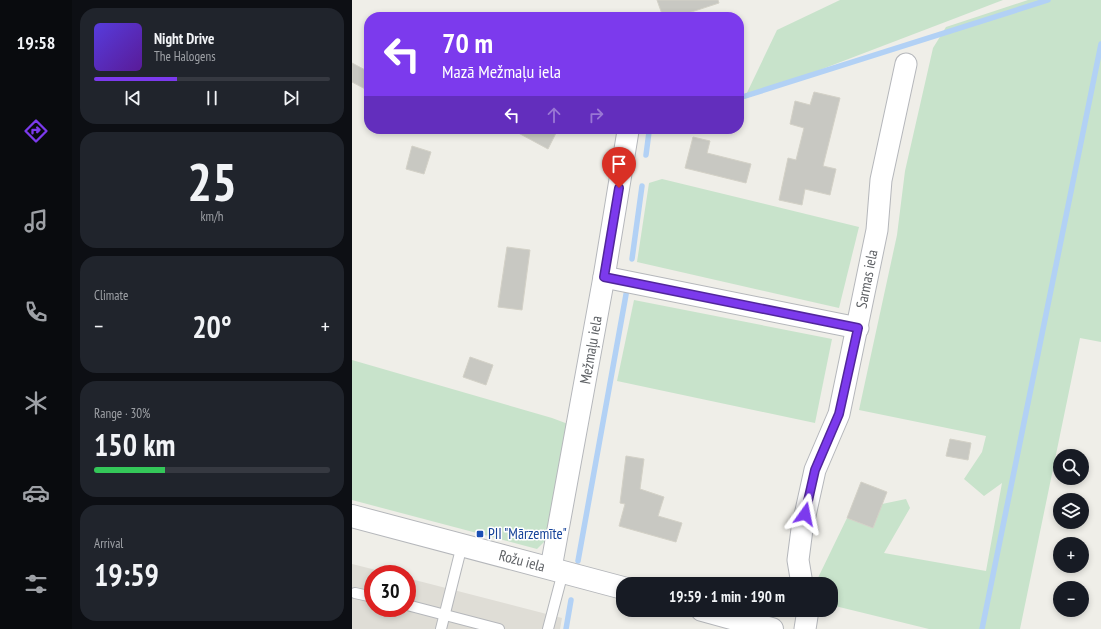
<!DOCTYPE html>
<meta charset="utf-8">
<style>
body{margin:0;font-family:"PT Sans Narrow",sans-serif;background:#20242c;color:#f1f3f6;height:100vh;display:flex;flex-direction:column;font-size:15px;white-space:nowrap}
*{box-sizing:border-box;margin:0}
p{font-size:13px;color:#9ea1a6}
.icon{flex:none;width:22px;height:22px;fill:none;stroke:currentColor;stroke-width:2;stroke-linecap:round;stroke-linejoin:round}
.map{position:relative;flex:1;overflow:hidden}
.sheet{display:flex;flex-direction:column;gap:8px;padding:8px;background:#0d0f14;width:280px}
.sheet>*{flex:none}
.hud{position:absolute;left:12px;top:12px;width:380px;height:122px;border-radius:16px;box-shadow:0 2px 6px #0003;background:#7c3aed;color:#fff;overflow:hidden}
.tools{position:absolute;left:701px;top:449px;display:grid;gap:8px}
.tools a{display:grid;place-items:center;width:36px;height:36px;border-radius:50%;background:#171b24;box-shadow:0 2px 6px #0003;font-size:20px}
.speed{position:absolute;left:12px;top:565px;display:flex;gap:8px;font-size:20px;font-weight:700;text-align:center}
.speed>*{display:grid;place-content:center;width:52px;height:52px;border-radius:50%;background:#171b24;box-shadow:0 2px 6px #0003;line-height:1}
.speed .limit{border:6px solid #d22;background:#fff;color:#111}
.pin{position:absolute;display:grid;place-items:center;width:34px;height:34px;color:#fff;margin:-41px -17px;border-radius:50% 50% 50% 0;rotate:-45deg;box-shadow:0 0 4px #0007}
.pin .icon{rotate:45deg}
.me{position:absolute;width:44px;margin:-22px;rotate:12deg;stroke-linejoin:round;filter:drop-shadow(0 0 3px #0008)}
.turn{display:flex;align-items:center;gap:14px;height:84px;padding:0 12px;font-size:18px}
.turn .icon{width:52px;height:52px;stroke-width:2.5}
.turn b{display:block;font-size:28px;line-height:34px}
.lanes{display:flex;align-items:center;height:38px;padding:0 12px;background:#0003;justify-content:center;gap:20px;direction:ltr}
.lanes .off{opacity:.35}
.big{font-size:30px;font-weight:700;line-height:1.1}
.sheet .tile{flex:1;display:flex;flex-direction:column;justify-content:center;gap:6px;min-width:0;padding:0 14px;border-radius:16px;background:#20242c}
.sheet .dial{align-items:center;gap:0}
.dial b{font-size:52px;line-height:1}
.song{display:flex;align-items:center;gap:12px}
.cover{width:48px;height:48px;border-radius:6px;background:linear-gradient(135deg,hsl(250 70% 55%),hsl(270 70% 35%))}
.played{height:4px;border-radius:2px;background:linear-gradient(90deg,#7c3aed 35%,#363941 35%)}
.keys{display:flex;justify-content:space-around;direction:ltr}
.heat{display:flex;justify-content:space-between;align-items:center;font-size:22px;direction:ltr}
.charge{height:6px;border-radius:3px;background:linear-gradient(90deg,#34c759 30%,#363941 0)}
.trip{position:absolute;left:264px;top:577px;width:222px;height:40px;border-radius:16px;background:#171b24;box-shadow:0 2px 6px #0003;font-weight:700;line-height:40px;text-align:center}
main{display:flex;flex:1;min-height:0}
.tab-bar{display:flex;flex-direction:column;width:72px;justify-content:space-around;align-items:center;background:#090b0e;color:#9ea1a6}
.tab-bar .icon{width:28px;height:28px}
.tab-bar .selected{color:#7c3aed}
.tab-bar b{font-size:18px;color:#f1f3f6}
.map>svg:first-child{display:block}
</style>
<main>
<nav class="tab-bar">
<b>19:58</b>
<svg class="icon selected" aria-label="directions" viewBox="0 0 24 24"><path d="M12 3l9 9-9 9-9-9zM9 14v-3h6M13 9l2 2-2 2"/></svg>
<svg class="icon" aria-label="music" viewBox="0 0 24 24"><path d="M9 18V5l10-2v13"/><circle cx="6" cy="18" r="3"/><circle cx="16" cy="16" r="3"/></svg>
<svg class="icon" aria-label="phone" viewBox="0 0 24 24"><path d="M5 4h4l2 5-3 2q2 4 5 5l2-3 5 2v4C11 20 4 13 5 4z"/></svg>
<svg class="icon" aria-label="climate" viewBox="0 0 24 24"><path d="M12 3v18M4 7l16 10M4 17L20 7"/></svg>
<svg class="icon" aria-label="car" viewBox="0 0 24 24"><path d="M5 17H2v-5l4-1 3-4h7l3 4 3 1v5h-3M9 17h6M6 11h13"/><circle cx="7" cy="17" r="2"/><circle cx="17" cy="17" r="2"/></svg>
<svg class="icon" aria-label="filters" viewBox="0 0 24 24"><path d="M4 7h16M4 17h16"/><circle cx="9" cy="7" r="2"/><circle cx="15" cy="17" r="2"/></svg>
</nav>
<section class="sheet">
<div class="tile">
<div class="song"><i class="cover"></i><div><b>Night Drive</b><p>The Halogens</p></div></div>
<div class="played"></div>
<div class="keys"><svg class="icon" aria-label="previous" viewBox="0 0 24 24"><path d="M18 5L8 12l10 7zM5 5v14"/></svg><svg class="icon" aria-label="pause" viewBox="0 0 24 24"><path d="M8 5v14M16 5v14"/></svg><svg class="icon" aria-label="next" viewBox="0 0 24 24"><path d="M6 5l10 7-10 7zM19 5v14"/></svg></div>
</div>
<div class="tile dial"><b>25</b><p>km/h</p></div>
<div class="tile"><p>Climate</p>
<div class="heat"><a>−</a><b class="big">20°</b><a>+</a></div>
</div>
<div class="tile"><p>Range · 30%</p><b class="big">150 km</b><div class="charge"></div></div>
<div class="tile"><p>Arrival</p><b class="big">19:59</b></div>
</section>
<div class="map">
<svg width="749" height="629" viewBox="0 0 749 629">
<rect width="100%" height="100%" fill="#efeee8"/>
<path fill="#dfddd6" d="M0,564L40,574H21V608H55V578L210,618L208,629H0Z"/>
<g fill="#c8e3cb">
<path d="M488,0H651L392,99L425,30Z"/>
<path d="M676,0H749V342L728,338L668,629H577L479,605V584H463L495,518L521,528L530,504L554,499L558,508L532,553L634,571L650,483L632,496L612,479L630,452L634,436L507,410L545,235L553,171L581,48L594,27Z"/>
<path d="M310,179L507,227L487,308L285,262L297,183Z"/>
<path d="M282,300L480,339L463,423L265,381Z"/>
<path d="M0,360L200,418L216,424L198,536L185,549L0,500Z"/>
</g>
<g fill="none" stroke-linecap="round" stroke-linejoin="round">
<g stroke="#b2d1f5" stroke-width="5.5">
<path d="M387,98L696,0"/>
<path d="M294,155L297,132L300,129"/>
<path d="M280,259L290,186"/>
<path d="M226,561L275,289"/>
<path d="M214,629L219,600"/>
<path d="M630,629L749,44"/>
</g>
</g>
<g fill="#c8c8c2" stroke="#d3d1c7">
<path d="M305,0H366L367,3L324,17H311Z"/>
<path d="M0,63L17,72V91L0,82Z"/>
<path d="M462,92L488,98L471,166L484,169L478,195L453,189L450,205L427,200L436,158L444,160L452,128L438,124L443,101L458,105Z"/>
<path d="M159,129H206L196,149Z"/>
<path d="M341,137L358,141L355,153L399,164L394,183L333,168Z"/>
<path d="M60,146L79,152L72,174L54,169Z"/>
<path d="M155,247L178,250L170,310L146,307Z"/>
<path d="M118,357L141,365L134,385L111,377Z"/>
<path d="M598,439L619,443L616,460L594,456Z"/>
<path d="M274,456L292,459L288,489L312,497L306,516L330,523L324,542L267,526L273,504L268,503Z"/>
<path d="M509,482L535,492L521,528L495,518Z"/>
</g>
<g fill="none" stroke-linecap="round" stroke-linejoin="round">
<g stroke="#b5b7bb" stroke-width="12">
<g id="service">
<path d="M3,593L21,597"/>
<path d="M55,605L147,629"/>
<path d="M89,629L110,545"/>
<path d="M196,629L211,572"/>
</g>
</g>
<g stroke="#b5b7bb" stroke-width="23">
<g id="minor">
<path d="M252,277L506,328"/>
<path d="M199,568L252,277L276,131"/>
<path d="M450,584L446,560L450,529L463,470L487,414L525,230L529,180L554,64"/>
<path d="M453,629L456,610"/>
</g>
</g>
<g stroke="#b5b7bb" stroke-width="24">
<g id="tertiary">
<path d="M0,516L271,588"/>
<path d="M350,610L420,629"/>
</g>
</g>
<use href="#service" stroke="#fff" stroke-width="10"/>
<use href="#minor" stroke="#fff" stroke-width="21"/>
<use href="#tertiary" stroke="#fff" stroke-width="22"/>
</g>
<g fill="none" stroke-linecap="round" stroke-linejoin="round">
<g stroke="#51269a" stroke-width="10">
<path id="route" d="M267,188L252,277L506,328L487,414L463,470L453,514"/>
</g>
<use href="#route" stroke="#7c3aed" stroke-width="7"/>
</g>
<rect fill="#1a4fb4" stroke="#fff" stroke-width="1.5" x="124" y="530" width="8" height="8" rx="2"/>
<g text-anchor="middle" stroke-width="3" stroke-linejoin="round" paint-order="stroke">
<g font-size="15" fill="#5f6266" stroke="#fff">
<text transform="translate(515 279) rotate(-79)" y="5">Sarmas iela</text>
<text transform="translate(239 350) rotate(-80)" y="5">Mežmaļu iela</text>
<text transform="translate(170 561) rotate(15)" y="5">Rožu iela</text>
</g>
<g font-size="15" fill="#164399" stroke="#fff" text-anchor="start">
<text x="136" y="539">PII "Mārzemīte"</text>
</g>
</g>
</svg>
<div class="tools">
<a><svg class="icon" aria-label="search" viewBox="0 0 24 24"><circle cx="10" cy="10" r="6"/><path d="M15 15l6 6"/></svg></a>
<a><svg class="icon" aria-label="layers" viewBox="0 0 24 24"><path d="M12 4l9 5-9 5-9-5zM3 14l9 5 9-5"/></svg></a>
<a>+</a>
<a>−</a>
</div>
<div class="speed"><div class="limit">30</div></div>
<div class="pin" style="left:267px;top:188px;background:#d93025"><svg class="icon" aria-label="arrive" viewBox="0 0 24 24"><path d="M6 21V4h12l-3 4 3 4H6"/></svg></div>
<svg class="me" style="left:453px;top:514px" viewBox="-20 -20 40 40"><path d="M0-17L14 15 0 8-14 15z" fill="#7c3aed" stroke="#fff" stroke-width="4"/></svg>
<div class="trip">19:59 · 1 min · 190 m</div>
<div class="hud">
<div class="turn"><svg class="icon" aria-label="left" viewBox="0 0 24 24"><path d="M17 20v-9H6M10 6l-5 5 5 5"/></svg><div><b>70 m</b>Mazā Mežmaļu iela</div></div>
<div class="lanes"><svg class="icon" aria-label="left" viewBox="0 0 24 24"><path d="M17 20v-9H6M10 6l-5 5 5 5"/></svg><svg class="icon off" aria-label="ahead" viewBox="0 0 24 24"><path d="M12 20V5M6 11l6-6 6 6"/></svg><svg class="icon off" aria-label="right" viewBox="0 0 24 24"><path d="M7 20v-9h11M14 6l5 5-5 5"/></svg></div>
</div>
</div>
</main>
